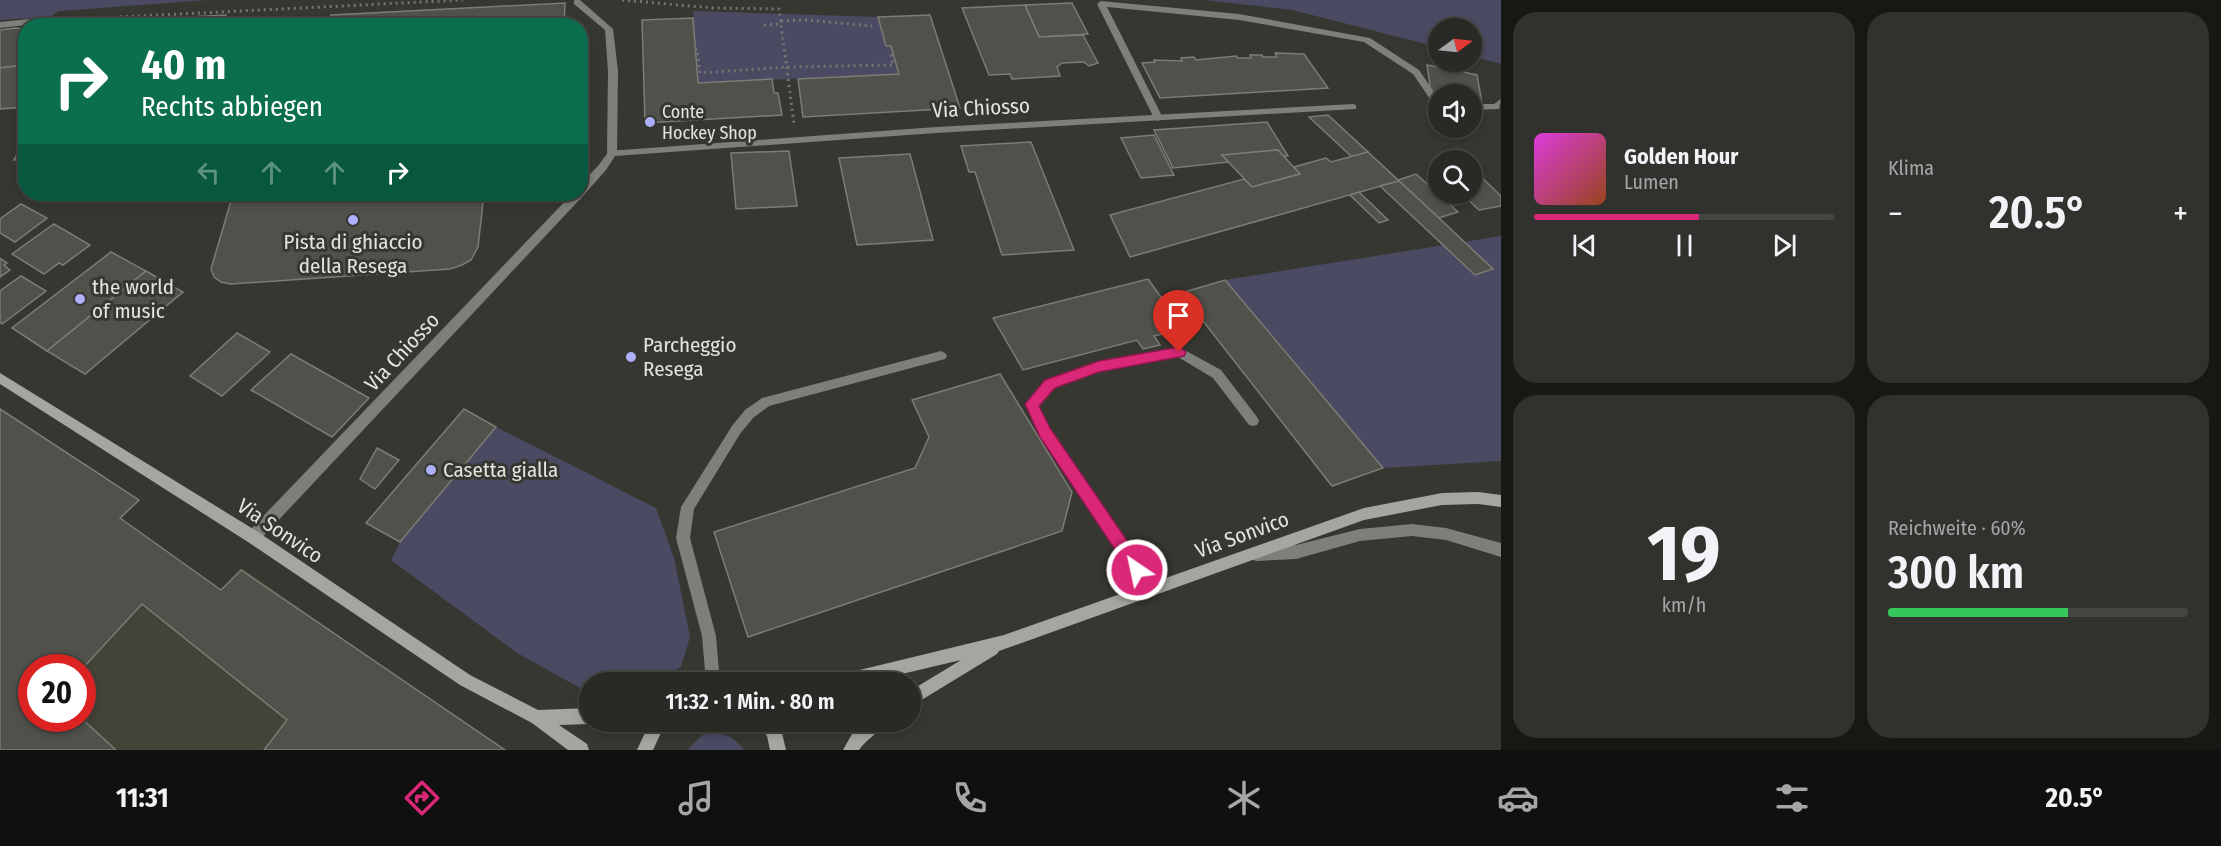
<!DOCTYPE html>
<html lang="de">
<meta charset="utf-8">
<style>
body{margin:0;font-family:"Fira Sans Condensed",sans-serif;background:#31312d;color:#f1f3f6;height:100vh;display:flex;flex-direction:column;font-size:22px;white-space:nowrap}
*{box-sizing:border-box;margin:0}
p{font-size:20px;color:#a5a6a7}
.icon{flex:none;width:33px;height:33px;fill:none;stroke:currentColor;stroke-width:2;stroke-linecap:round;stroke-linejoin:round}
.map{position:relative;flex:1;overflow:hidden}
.sheet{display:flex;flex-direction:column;gap:12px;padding:12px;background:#171714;width:720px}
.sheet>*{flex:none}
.guide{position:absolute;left:18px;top:18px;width:570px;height:183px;border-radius:24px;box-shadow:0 3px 9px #0003,0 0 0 2px #454542;background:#0b6e4f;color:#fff;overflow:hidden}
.needle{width:39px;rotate:75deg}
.fabs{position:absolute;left:1428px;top:18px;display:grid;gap:12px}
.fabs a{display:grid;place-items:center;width:54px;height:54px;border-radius:50%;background:#292925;box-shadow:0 3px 9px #0003,0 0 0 2px #454542;font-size:30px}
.speed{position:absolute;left:18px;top:654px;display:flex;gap:12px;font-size:30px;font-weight:700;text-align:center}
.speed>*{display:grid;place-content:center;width:78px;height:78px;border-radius:50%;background:#292925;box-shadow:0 3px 9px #0003,0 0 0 2px #454542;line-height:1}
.speed .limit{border:9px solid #d22;background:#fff;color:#111}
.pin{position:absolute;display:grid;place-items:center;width:51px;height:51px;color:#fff;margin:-62px -26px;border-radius:50% 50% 50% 0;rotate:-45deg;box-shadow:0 0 6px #0007}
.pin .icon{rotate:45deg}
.me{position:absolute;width:66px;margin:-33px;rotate:326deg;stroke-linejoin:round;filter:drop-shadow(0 0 4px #0008)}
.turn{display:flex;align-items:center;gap:21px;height:126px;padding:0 24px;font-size:27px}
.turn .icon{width:78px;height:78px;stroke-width:2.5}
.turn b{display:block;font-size:42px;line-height:51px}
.lanes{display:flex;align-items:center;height:57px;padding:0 24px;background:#0003;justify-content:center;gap:30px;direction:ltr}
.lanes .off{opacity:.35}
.big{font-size:45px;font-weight:600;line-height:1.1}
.sheet .tile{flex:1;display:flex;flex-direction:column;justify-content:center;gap:9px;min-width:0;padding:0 21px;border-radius:24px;background:#31312d}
.sheet .dial{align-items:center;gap:0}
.dial b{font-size:78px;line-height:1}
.song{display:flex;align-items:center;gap:18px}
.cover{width:72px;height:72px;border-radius:9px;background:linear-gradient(135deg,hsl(300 70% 55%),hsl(20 70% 35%))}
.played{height:6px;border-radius:3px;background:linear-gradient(90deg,#db2777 55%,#454542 55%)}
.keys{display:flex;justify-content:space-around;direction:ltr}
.heat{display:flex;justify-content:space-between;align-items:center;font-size:33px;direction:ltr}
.charge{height:9px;border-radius:4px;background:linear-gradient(90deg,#34c759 60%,#454542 0)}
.sheet .tiles{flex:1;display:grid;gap:12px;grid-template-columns:repeat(2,1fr)}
.trip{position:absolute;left:579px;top:672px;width:342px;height:60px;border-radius:30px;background:#292925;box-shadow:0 3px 9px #0003,0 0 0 2px #454542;font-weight:600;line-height:60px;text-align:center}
.dock{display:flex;height:96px;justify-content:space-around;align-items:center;background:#10100f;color:#a5a6a7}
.dock .icon{width:42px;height:42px}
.dock .active{color:#db2777}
.dock b{font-size:27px;color:#f1f3f6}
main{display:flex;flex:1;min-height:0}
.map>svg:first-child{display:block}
</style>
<main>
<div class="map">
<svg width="1501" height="750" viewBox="0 0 1501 750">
<rect width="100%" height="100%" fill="#373731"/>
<path fill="#434337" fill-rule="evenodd" d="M0,409L140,500L121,519L221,590L242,568L504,750H0ZM32,668H82V718H32Z"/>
<g fill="#4a4a62">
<path d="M0,0H208L59,11L50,17L0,20Z"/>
<path d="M1204,0H1501V64L1472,56V28H1438V47L1292,10Z"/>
<path d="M693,11L878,17L886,46H891L899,74L698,83Z"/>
<path d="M1501,236V461L1383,468L1225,280Z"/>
<path d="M496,427L656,508L674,558L690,637L681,667L653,682H590L589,689L580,688L517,653L391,560L400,542Z"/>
<path d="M713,732C727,734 735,738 744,750H687L702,735Z"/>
</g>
<g fill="#51514b" stroke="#7c7c75" stroke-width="1.5">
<path d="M565,3L564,26H327L331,15Z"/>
<path d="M1072,3L1088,34L1039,37L1025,5Z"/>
<path d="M1025,5L1039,37L1083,35L1098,63L1089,66L1084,62L1062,63L1057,67L1060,76L1012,79L1010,74L989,75L962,8Z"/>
<path d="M226,15L222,26H106L108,21Z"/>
<path d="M930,15L960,108L803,117L798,79L899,74L891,46H886L878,17Z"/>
<path d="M693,18L698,83L772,79L774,93H778L782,115L645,123L642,20Z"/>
<path d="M108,21L106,26H72L74,23Z"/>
<path d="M15,28L26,29V65L0,68V30Z"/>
<path d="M1275,53L1304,54L1328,88L1160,98L1142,63L1155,62L1154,60L1182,61L1181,58L1194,57L1196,60L1236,56L1238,58H1251L1250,55H1262L1263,57H1277Z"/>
<path d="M25,65L18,80L26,79V107L0,109V68Z"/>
<path d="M1427,65L1477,75L1482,103L1472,101V94L1431,92Z"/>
<path d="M1328,115L1368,152L1352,157L1309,117Z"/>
<path d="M1267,122L1288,156H1283L1278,150L1222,155L1229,162L1173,168L1154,130Z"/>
<path d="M1154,135L1174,175L1141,178L1121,138Z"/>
<path d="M26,137V159L14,160Z"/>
<path d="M1031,142L1074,250L1002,255L975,172H969L961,146Z"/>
<path d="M1278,150L1300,174L1252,187L1222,155Z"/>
<path d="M789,151L797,206L736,209L731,153Z"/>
<path d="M1368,152L1399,181L1130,257L1110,215L1244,179L1252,187L1300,174L1294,167L1326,158L1331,162Z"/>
<path d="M910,154L933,240L857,245L839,158Z"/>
<path d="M1472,168L1501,196V206L1479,210L1462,194H1472Z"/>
<path d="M1416,174L1458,212L1439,218L1398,180Z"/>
<path d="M1399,181L1439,218L1493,269L1475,275L1380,186Z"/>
<path d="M1359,192L1388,220L1379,223L1350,195Z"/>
<path d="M233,194H484L478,247L471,260L462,265L450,269L231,284L221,282L214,277L211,269Z"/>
<path d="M21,204L47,218L15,242L0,233V219Z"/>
<path d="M54,224L90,245L63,265L59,263L44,274L12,254Z"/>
<path d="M111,252L146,271L47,351L12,328Z"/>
<path d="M0,258L7,263L4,265L10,270L0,277Z"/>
<path d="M146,271L183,292L85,374L47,351Z"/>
<path d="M21,276L46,291L2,324L0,322V291Z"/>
<path d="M1148,279L1184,329L1154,336L1160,345L1143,349L1137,340L1023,370L993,318Z"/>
<path d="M1225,280L1383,468L1332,486L1181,293Z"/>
<path d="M237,333L270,352L222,396L190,376Z"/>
<path d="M291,354L369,398L332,437L251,390Z"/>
<path d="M1000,374L1072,492L1062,531L748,637L714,532L915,468L929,437L912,400Z"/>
<path d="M0,409L139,500L120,518L221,590L241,570L505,750H264L287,720L142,604L82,669L32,668V718H81L116,750H0Z"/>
<path d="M464,409L496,427L400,542L366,523Z"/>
<path d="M377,448L399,460L375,489L360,479Z"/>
</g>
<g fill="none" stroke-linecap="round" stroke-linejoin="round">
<g stroke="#767671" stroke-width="3" stroke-dasharray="2 4" stroke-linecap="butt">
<path d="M622,0L713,8L779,9L794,124"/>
<path d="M78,19L463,0"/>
<path d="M781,21L807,20L872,26"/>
<path d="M764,25L781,24"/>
<path d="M695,49H697L700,73L787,67L893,65L891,54H893"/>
</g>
<g fill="#7e7e7b" fill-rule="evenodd">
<path d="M574,0H580L613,29L618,71L617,153L612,156L607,153L608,71L605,30L574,4Z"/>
<path d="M1101,1L1239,14L1370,38L1419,70L1436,95H1438V101L1430,99L1413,74L1364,42L1239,20L1107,7L1163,118L1158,121L1155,120L1097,4Z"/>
<path d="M59,16L63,19L61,26H52L53,22L0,28V22Z"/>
<path d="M1501,99L1499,109L1472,110V104H1494Z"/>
<path d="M1179,347L1221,370L1257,417L1259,421L1257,425L1253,426L1249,425L1213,378L1178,357L1099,372L1054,388L1039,405L1049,428L1156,584L1158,589L1156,594L1151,596L1146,594L1041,436L1026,404L1046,380L1099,362Z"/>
<path d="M1412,524L1446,528L1501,543V557L1446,540L1412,536L1360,541L1296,559L1256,561L1251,559L1249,554L1251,549L1256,547L1296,545L1360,529Z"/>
</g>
<g fill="#7e7e7b" fill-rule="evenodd">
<path d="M1353,104L1356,105V109L936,133L615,156L606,170L582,197L258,542L253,543L248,542L246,537L248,532L572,194H580V184L598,166L609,151L936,127Z"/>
<path d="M941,351L945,353L947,356L945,359L769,406L753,418L740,434L694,509L690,538L716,636L720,682H706L702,636L676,538L681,507L732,426L745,410L762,398Z"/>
</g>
<g fill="#a6a6a1" fill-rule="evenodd">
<path d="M0,373L258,532L470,675L538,710L590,708V722H595L590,724L559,725L587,744L589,750H568L532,723L460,685L248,542L0,384Z"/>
<path d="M1478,492L1501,495V507L1478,504L1442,505L1364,520L999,651L997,654L910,707V691L961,660L868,682H832L834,677L839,675L1004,635L1364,508L1442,493Z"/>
<path d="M650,722H666L653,750H637Z"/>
<path d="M758,722H775L782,733L786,750H770L767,736Z"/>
<path d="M865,722H884C879,734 866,739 859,750H843L852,734Z"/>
</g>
</g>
<path fill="#db2777" stroke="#8e194d" stroke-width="1.5" d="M1179,347L1186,352L1184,356L1099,372L1055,388L1039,406L1050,428L1143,564L1145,570L1143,575L1137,577L1132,575L1040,437L1025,404L1045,380L1099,361Z"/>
<g fill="#adaffb" stroke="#373731" stroke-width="2">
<circle cx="650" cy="122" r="6"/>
<circle cx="353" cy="220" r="6"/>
<circle cx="80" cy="299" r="6"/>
<circle cx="631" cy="357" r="6"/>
<circle cx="431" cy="470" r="6"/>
</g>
<g text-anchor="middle" stroke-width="6" stroke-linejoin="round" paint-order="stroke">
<g font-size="18" fill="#e3e3df" stroke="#373731" text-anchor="start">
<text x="662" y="118">Conte<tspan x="662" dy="21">Hockey Shop</tspan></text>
</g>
<g font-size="21" fill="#e3e3df" stroke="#373731">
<text transform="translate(981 108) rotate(-3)" y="7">Via Chiosso</text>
<text transform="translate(402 352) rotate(-47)" y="7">Via Chiosso</text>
<text transform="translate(280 531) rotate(34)" y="7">Via Sonvico</text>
<text transform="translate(1242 535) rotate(-20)" y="7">Via Sonvico</text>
</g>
<g font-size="21" fill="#e3e3df" stroke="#373731" text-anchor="start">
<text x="353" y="249" text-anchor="middle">Pista di ghiaccio<tspan x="353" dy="24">della Resega</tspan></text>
<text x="92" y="294">the world<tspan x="92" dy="24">of music</tspan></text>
<text x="643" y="352">Parcheggio<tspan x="643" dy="24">Resega</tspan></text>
<text x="443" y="477">Casetta gialla</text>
</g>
</g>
</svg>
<div class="fabs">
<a><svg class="needle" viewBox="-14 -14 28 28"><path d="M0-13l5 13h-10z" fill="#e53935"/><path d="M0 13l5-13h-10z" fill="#a5a6a7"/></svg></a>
<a><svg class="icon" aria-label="sound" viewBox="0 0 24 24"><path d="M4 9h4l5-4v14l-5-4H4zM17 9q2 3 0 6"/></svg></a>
<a><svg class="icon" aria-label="search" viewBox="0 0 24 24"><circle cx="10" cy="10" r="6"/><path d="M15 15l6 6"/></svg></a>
</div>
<div class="speed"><div class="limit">20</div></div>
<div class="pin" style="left:1179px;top:352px;background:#d93025"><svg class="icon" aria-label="arrive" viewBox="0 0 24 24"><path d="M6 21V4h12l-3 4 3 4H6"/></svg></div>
<svg class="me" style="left:1137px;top:570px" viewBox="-20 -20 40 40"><circle r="17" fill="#db2777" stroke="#fff" stroke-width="3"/><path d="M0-11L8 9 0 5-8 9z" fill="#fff"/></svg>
<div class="trip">11:32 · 1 Min. · 80 m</div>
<div class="guide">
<div class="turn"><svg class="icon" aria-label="right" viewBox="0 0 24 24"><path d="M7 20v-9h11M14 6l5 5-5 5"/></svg><div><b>40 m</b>Rechts abbiegen</div></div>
<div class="lanes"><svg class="icon off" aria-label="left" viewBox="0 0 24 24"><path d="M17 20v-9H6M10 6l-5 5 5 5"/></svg><svg class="icon off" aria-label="ahead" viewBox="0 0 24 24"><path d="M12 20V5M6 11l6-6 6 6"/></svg><svg class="icon off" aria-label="ahead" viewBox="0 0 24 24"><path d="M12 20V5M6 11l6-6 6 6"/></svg><svg class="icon" aria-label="right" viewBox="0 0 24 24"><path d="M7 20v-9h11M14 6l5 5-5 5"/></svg></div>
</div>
</div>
<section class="sheet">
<div class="tiles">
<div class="tile">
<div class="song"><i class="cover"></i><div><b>Golden Hour</b><p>Lumen</p></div></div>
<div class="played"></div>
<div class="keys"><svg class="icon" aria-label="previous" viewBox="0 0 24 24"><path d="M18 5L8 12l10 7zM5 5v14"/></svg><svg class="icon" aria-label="pause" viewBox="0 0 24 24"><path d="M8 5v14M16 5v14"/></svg><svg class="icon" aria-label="next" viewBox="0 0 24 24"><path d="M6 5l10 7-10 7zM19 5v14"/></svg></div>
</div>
<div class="tile"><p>Klima</p>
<div class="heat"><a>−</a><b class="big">20.5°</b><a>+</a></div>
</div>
<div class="tile dial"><b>19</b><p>km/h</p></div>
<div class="tile"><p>Reichweite · 60%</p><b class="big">300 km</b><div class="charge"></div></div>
</div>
</section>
</main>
<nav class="dock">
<b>11:31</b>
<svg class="icon active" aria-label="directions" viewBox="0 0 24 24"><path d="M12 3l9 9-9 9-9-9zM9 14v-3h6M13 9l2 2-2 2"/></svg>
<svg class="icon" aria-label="music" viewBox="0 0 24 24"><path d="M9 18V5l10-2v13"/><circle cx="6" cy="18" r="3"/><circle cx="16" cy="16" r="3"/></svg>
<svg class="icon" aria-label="phone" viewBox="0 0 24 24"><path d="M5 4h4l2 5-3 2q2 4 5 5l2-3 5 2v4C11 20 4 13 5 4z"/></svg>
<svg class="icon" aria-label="climate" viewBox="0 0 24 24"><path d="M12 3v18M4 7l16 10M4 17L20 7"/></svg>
<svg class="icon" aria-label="car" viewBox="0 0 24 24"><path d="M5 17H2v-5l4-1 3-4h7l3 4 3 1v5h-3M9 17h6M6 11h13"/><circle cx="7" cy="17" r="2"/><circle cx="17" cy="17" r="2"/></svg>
<svg class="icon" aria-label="filters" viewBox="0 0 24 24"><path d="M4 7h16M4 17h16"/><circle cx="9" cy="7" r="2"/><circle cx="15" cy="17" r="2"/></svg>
<b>20.5°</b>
</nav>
